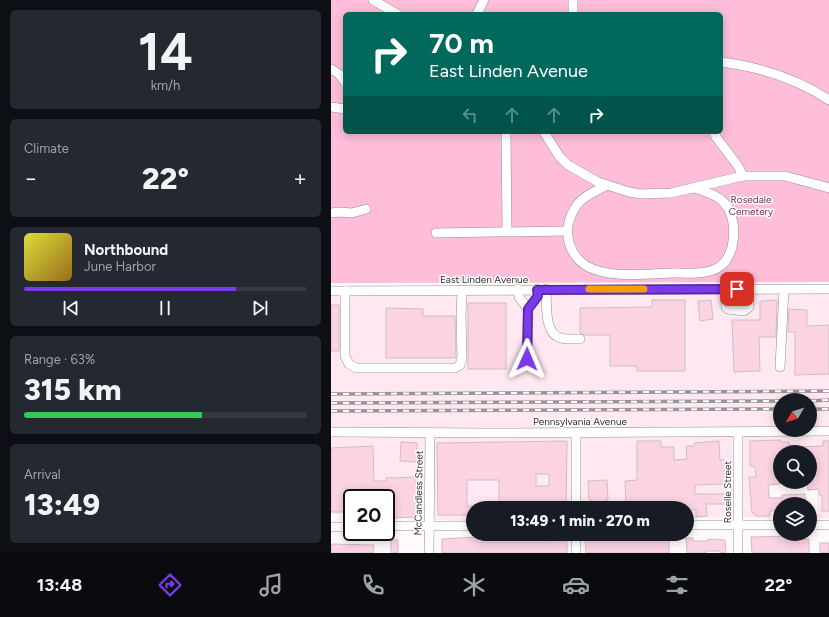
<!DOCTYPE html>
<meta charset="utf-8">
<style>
body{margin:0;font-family:Figtree,sans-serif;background:#242831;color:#f1f3f6;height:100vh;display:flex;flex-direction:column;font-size:15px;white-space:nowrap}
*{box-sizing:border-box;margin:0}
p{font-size:13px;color:#9ea1a6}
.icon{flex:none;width:22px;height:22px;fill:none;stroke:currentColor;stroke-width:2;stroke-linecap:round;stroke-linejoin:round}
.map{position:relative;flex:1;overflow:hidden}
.sheet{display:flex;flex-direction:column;gap:10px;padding:10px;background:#0d0f14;width:331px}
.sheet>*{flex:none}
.banner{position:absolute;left:12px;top:12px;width:380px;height:122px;border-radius:6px;box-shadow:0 2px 10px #0003;background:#00695c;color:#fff;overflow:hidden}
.needle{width:26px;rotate:231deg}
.controls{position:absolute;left:442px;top:393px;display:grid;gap:8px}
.controls a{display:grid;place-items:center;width:44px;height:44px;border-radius:50%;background:#171b24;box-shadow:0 2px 10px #0003;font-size:20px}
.speed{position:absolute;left:12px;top:489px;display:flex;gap:8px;font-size:20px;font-weight:700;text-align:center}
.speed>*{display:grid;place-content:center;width:52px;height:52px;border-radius:50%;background:#171b24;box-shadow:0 2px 10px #0003;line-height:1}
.speed .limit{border:2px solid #111;border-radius:6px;background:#fff;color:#111}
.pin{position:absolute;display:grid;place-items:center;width:34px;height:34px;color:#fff;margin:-17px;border-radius:8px;box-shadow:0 2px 6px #0006}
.me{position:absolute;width:44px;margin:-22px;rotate:1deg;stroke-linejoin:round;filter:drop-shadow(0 0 3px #0008)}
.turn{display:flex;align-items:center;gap:14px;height:84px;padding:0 20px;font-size:18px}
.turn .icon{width:52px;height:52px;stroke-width:2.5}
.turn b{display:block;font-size:28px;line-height:34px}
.lanes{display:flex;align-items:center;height:38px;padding:0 20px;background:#0003;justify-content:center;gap:20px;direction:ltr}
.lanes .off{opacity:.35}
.big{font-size:30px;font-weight:800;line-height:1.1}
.sheet .card{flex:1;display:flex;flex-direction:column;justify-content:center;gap:6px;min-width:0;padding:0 14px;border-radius:6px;background:#242831}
.sheet .dial{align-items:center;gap:0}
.dial b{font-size:52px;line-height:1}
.song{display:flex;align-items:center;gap:12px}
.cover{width:48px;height:48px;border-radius:6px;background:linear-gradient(135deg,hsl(60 70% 55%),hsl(40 70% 35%))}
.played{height:4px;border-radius:2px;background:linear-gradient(90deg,#7c3aed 75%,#363941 75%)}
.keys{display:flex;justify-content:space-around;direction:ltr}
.heat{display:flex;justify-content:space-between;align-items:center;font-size:22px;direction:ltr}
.charge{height:6px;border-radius:3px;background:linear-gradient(90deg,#34c759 63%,#363941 0)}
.trip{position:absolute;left:135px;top:501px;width:228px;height:40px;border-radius:20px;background:#171b24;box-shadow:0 2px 10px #0003;font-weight:800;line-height:40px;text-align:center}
.tabs{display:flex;height:64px;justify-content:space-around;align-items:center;background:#090b0e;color:#9ea1a6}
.tabs .icon{width:28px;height:28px}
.tabs .current{color:#7c3aed}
.tabs b{font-size:18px;color:#f1f3f6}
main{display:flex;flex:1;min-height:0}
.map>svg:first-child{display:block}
</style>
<main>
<section class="sheet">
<div class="card dial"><b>14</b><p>km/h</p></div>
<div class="card"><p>Climate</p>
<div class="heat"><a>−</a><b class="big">22°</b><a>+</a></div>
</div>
<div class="card">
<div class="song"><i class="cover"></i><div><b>Northbound</b><p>June Harbor</p></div></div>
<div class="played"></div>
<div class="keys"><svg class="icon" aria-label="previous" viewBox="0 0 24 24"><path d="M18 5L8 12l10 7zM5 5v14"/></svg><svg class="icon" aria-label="pause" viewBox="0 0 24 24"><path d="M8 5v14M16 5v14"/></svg><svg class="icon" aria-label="next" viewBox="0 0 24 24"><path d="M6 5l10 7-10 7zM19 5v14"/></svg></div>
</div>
<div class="card"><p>Range · 63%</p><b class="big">315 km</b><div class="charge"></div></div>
<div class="card"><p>Arrival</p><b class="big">13:49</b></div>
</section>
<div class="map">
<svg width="498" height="553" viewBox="0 0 498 553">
<rect width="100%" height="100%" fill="#fff9fb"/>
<path fill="#ffe8f1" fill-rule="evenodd" d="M498,293V518H487L486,479L479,452H449L439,485L440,520L418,517L356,518V508H142V521L105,520L55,511V498H21V513L0,514V296ZM449,400H479V430H449Z"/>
<path fill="#febdd9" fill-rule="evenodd" d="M0,0H498V282L0,283ZM14,14H390V132H14Z"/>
<g fill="#fbd3e3" stroke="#cdbfc5" fill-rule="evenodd">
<path d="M321,300H354V371H306V366H279V335H253L249,333V308L321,307Z"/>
<path d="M380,300L382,319L369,321L367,301Z"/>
<path d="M446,300L445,337H428L429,371L403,372L401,320H429V301Z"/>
<rect x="137" y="303" width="38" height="66"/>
<rect x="0" y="305" width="8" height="46"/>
<path d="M55,308L92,309V316H124L125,358H55Z"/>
<path d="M458,309L476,310V326L498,325V374L464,375V332H457Z"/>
<path d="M450,440V442H458V445H462V447L492,446V441H498V511H491V495H488V489L477,490L476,482H479V452H449V484L437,485L438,498H451V495L474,494L475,504H449V511H439V516H424V513H421L418,477H425L424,467L419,466V441Z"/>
<path d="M236,441L235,508H168V480H136V506H142V515H107L106,443ZM205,474H218V486H205Z"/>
<path d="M306,441H330V447H343V460L356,459L355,446H363V443L388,441L389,460H394L395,484L364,485V494H395V504H375L376,516L365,517V510H356V508H295L294,481L306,480Z"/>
<path d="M70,442L86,443V462L69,461Z"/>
<path d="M42,446L43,481H55V478L85,477L87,517L62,518L61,499H55V498H21V512H0V448Z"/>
<path d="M276,480L277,500H274V504L261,505V500H258L257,481Z"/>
<path d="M460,536V539H478V553H421L420,537Z"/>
<path d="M146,537L147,542H219V539L236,538V553H111V539Z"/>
<path d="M285,537H338V553H255L254,538Z"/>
<path d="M355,538H362V541H377V539L394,540L395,553H389V551H375V553H356Z"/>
<rect x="60" y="540" width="7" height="13"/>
<rect x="489" y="543" width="9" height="10"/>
<path d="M0,544L43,545L42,553H0Z"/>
</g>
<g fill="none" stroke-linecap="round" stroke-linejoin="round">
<g stroke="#988b90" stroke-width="10">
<g id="minor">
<path d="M42,0L66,14"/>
<path d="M242,0V14"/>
<path d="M146,14L153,0"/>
<path d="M390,62C429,67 465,78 498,100"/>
<path d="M0,69L8,74L14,82"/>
<path d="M0,107L14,109"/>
<path d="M175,132L176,231"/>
<path d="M213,132L228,156L237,165L267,182L298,192L310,194L340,193L412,176H454L498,188"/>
<path d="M383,132L385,137L407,166L412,176"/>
<path d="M276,185C266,191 253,195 246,205C228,230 237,263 268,271C290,277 318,274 341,273C355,273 376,275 388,267C402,258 404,237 402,223C399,199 383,194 363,188"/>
<path d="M0,213L8,212L21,213L35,209"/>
<path d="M105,233L236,231"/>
<path d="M187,289L188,297L197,309L207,296L206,289"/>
<path d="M215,289C216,302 213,331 227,337C233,340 242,339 249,339"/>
<path d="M394,289L395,307L397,309L413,311L418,307V289"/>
<path d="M0,291L498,289"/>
<path d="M14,291V356L18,364L25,368H124L129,365L131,358L130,316L131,290"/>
<path d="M196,359L197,309"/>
<path d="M449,367L453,289"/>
<path d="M0,432L158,433L498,431"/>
<path d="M245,432V508"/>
<path d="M407,432V553"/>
<path d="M356,525H449"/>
<path d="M479,525H498"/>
<path d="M55,526H142"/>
<path d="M0,527H21"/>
<path d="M245,534V553"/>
<path d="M98,553L99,433"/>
</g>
</g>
<use href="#minor" stroke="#fff" stroke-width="9"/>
<g stroke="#999496" stroke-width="3.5">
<g id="rail">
<path d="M0,394L498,391"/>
<path d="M479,401L498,400"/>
<path d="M0,403L449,401"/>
<path d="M479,409H498"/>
<path d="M0,411L449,409"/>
</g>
</g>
<use href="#rail" stroke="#fff" stroke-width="2" stroke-dasharray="6" stroke-linecap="butt"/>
</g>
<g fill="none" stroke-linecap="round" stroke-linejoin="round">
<g stroke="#51269a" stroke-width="10">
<path id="route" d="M196,359L197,309L207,296L206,290L406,289"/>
</g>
<use href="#route" stroke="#7c3aed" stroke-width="7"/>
<path stroke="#f59e0b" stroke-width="7" d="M258,289H313"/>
</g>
<g text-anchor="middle" stroke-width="3" stroke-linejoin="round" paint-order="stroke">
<g font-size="10" fill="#772c52" stroke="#fff">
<text x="420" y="203">Rosedale<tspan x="420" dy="12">Cemetery</tspan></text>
</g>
<g font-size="10" fill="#322d2f" stroke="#fff">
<text x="153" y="283">East Linden Avenue</text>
<text x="249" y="425">Pennsylvania Avenue</text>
<text transform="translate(396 492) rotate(-90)" y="4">Roselle Street</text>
<text transform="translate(87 493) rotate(-89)" y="4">McCandless Street</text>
</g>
</g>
</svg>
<div class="controls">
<a><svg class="needle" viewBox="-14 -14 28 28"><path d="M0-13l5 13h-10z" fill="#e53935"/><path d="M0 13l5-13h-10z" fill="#9ea1a6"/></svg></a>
<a><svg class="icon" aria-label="search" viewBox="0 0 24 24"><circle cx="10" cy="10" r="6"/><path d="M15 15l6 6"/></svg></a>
<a><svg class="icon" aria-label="layers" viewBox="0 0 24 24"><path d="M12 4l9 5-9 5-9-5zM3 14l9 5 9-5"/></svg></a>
</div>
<div class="speed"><div class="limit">20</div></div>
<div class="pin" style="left:406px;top:289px;background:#d93025"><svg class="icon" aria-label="arrive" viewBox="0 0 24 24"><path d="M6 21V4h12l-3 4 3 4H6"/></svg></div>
<svg class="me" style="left:196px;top:359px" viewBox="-20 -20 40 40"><path d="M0-17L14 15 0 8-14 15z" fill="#7c3aed" stroke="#fff" stroke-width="4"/></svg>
<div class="trip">13:49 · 1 min · 270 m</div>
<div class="banner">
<div class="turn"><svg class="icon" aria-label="right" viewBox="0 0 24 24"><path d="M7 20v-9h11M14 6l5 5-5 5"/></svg><div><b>70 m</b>East Linden Avenue</div></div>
<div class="lanes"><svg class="icon off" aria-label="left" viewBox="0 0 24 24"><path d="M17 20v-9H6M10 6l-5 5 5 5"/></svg><svg class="icon off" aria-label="ahead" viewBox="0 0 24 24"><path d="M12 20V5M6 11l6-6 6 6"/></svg><svg class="icon off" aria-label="ahead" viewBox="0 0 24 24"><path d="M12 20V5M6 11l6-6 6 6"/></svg><svg class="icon" aria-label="right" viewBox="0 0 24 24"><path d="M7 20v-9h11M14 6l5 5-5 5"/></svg></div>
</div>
</div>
</main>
<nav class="tabs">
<b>13:48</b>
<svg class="icon current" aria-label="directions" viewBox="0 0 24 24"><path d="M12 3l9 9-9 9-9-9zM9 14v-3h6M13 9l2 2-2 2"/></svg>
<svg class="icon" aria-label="music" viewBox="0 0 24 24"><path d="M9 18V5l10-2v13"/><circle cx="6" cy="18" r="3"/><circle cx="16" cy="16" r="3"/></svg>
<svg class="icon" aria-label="phone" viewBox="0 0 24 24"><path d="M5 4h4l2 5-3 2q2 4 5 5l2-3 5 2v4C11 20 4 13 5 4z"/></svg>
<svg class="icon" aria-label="climate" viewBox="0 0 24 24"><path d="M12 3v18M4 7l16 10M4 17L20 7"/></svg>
<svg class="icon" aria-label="car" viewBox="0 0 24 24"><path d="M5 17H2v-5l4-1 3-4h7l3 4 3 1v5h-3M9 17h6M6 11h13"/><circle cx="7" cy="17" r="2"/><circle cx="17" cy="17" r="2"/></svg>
<svg class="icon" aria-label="filters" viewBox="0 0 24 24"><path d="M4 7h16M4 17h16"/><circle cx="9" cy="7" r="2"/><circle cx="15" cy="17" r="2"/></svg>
<b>22°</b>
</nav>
